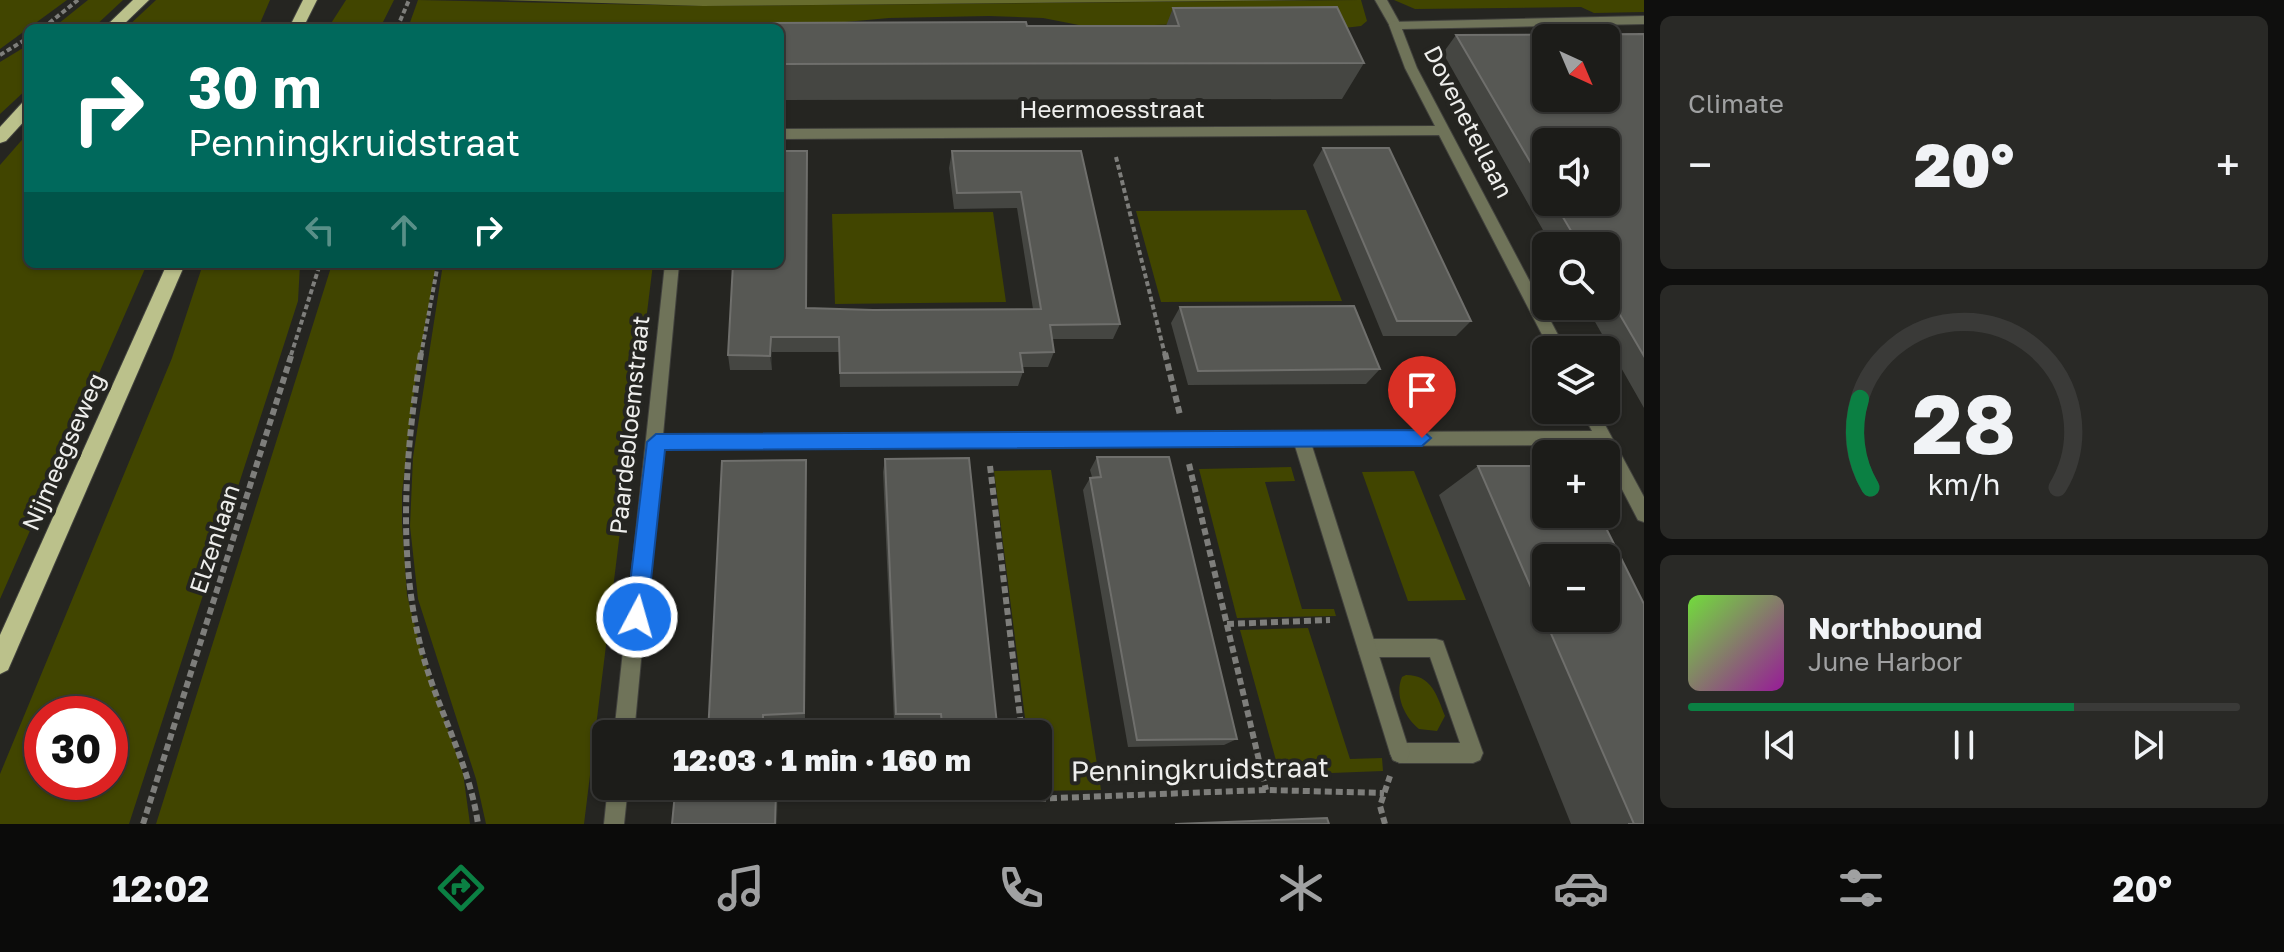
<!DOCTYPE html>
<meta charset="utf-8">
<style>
body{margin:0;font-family:"Golos Text",sans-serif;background:#292926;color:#f1f3f6;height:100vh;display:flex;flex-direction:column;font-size:30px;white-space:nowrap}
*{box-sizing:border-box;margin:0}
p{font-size:26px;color:#a0a1a2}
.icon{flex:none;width:44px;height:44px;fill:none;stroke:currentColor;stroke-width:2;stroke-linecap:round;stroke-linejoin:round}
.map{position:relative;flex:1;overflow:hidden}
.details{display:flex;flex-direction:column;gap:16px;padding:16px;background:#0f0f0e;width:640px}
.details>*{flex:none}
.banner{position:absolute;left:24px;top:24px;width:760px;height:244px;border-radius:12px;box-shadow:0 2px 6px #0004,0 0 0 2px #3a3a38;background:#00695c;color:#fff;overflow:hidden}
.needle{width:52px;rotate:136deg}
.controls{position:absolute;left:1532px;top:24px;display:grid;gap:16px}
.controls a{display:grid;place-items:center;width:88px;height:88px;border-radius:12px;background:#1c1c19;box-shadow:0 2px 6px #0004,0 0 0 2px #3a3a38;font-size:40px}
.speed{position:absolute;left:24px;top:696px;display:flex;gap:16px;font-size:40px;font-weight:700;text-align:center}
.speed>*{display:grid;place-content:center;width:104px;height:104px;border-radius:50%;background:#1c1c19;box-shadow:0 2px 6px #0004,0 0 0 2px #3a3a38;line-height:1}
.speed .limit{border:12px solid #d22;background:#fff;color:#111}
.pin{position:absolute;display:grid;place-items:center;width:68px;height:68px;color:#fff;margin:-82px -34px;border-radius:50% 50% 50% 0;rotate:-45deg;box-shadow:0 0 8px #0007}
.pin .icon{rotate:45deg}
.me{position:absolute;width:88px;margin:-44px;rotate:6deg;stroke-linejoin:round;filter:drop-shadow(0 0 6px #0008)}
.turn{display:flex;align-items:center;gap:28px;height:168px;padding:0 32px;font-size:36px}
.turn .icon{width:104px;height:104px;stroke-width:2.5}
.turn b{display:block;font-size:56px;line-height:68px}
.lanes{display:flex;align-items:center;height:76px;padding:0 32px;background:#0003;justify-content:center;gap:40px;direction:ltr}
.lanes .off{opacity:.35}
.big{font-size:60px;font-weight:800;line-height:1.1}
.details .tile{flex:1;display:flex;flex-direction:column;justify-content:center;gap:12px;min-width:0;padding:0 28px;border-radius:12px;background:#292926}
.details .dial{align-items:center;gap:0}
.dial svg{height:208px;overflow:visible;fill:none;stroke:#3a3a38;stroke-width:7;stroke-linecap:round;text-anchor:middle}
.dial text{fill:#f1f3f6;stroke:none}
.song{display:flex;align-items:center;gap:24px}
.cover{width:96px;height:96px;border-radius:12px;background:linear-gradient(135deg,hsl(100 70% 55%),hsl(300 70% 35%))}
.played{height:8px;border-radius:4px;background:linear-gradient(90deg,#0b8043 70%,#3a3a38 70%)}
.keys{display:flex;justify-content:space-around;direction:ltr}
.heat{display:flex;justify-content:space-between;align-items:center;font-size:44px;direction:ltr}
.trip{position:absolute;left:592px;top:720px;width:460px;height:80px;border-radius:12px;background:#1c1c19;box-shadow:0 2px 6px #0004,0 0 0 2px #3a3a38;font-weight:800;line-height:80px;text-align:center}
.dock{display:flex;height:128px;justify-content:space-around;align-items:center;background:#0b0b0a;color:#a0a1a2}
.dock .icon{width:56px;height:56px}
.dock .current{color:#0b8043}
.dock b{font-size:36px;color:#f1f3f6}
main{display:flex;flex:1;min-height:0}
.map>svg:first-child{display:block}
</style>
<main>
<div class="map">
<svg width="1644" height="824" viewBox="0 0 1644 824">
<rect width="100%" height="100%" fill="#252521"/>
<g fill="#414500" fill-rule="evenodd">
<path d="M0,0H67L0,49Z"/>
<path d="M88,0H123L93,28H53Z"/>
<path d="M156,0H270L258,28H126Z"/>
<path d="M346,0H394L380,28H328Z"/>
<path d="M418,0L703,6L1361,0L1367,21L1361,26L1344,28L1186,24L1089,27L1043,18L989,16L889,18L779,28H408Z"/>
<path d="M1394,0H1644V12L1594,13L1581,7L1415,9Z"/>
<path d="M28,45V88L0,114V62Z"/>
<path d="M28,133V264H147L0,599V165Z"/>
<path d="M1306,210L1342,301L1161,302L1136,211Z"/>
<path d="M993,212L1006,302L835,304L832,214Z"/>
<path d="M203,264H300L298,301L129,824H0V774L172,358ZM42,714H110V782H42Z"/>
<path d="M332,264H436L415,384L402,493V523L407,595L422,654L463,773L470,824H156Z"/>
<path d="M443,264H653L584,824H486L476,779L418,599L410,526L413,457Z"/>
<path d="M1291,467L1295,481L1265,482L1302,609H1334L1336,616L1237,618L1199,469Z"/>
<path d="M1051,470L1101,790L1034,791L1033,786H1038V734H1027L994,471Z"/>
<path d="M1414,471L1466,600L1408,601L1362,472Z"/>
<path d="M1308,628L1350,759L1382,758L1383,771L1280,775L1240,630Z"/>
<path d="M1406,675C1432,675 1437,696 1445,716L1437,731L1419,729C1405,718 1394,695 1402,677Z"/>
</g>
<path fill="#676c2d" d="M498,0H1315L703,6Z"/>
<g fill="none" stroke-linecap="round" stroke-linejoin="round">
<g stroke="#41413d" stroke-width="2">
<g id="service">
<path d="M1375,0H1387L1401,25L1399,28H1391Z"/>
<path d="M1367,639H1436L1443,641L1483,753L1480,760L1473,763H1400L1393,760L1390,753L1393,746L1400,743H1460L1430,657H1367L1360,655L1358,648L1360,641Z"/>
</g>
</g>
<g stroke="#41413d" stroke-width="2">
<g id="minor">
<path d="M1644,16V24L1402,29L1417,68L1566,350H1550L1439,135L780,139V129L1435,126L1405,68L1389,25L1391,22Z"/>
<path d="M665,264H679L663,435L1592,431L1581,410H1597L1644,497V522L1638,520L1599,445L1312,446L1410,753L1407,760L1400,763L1393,760L1390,753L1295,446L661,449L634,734H614Z"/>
<path d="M608,786H628L624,824H604Z"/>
</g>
</g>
<g stroke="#41413d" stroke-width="2">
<g id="primary">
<path d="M133,0H149L120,28H104Z"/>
<path d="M303,0H317L303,28H289Z"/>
<path d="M28,102V117L6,141L0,143V127L22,103Z"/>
<path d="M167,264H185L8,670L0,674V635Z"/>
</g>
</g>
<g stroke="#7e7e7b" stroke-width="4" stroke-dasharray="5 3" stroke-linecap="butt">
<path d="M43,28L78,0"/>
<path d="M397,28L409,0"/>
<path d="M0,55L28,38"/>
<path d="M1116,157L1165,355"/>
<path d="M291,355L320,264"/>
<path d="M421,355L438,264"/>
</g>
<g stroke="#7e7e7b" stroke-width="6" stroke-dasharray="7 4" stroke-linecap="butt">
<path d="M421,353C406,449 397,548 420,644C435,706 469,761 478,824"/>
<path d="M1165,353L1180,415"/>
<path d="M1189,464L1266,790"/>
<path d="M990,466L1022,734"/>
<path d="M1227,624L1330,620"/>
<path d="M1029,786L1030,799L1266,790L1384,793"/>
<path d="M143,824L292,353"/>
<path d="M1385,824L1380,806L1390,776"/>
</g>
<use href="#service" fill="#6f7359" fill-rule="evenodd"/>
<use href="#minor" fill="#6f7359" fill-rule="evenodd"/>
<use href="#primary" fill="#bbc18b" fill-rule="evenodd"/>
</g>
<g fill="#454642" fill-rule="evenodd">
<path d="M1173,8L1364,63L1342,99L780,100V28L1166,26Z"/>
<path d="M1644,34V408L1586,306H1606V246H1552L1443,53L1456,35ZM1546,142L1606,202H1546Z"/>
<path d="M1323,148L1471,321L1456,336H1383L1313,165Z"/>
<path d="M952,151H1081L1120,324L1113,339H1052L1054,352L1048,367H1022L1023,372L1018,386L840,387L839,352H772V370H730L728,355L807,308L873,310L1033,309L1017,208L954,209L949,168Z"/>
<path d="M1180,307L1380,369L1366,384L1188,385L1171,323Z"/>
<path d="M1097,457L1237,739L1224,745L1128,747L1083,490L1090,478L1092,477L1090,470Z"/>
<path d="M885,459L998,734H939L938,721H894L883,472Z"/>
<path d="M806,460L805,720L765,722V734H708Z"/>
<path d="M1478,466L1644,824H1571L1439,495Z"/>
</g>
<g fill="#30312d">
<path d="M771,337L772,352V370L770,356Z"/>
<path d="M776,792L778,797L777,824H775Z"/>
</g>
<g fill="#575854" stroke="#6f6f6c" stroke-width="2" fill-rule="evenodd">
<path d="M1337,7L1364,63L780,64V28H727L728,23L1026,22L1027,26H1179L1173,8Z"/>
<path d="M1644,34V356L1606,291V246H1580L1554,202H1606V142H1546V189L1456,35ZM1546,38H1606V98H1546Z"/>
<path d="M1323,148H1389L1471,321H1397Z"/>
<path d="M780,151H807L806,308L873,310L1041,309L1021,192L957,193L952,151H1081L1120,324L1050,325L1054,352L1020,353L1023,372L840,373L839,337H771L770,356L728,355L733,264H780Z"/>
<path d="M1354,306L1380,369L1198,371L1180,307Z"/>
<path d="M1097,457H1169L1237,739L1137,740L1090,478L1101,477Z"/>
<path d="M969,458L998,734H943L941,714H896L885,459Z"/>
<path d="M806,460L804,713L763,715V734H708L722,461Z"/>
<path d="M1478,466H1546V514H1599L1644,604V824H1628H1634ZM1546,558H1606V618H1546Z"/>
<path d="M706,786H761V792H776L775,824H672L675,793H705Z"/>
<path d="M1327,818L1329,824H1175Z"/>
</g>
<path fill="#1a73e8" stroke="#114b97" stroke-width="2" d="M1422,430L1431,438L1422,446L665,450L647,617L644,624L637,627L629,624L626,617L647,442L656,434Z"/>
<g text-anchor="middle" stroke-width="8" stroke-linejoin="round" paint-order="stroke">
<g font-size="24" fill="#eeeeec" stroke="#252521">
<text x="1112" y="118">Heermoesstraat</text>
<text transform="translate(1468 122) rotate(63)" y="8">Dovenetellaan</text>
<text transform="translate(630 425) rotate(-84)" y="8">Paardebloemstraat</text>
<text transform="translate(64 452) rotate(-66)" y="8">Nijmeegseweg</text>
<text transform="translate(215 539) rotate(-72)" y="8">Elzenlaan</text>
</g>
<g font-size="28" fill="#eeeeec" stroke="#252521">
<text transform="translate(1200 769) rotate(-1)" y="10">Penningkruidstraat</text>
</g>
</g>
</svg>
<div class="controls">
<a><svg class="needle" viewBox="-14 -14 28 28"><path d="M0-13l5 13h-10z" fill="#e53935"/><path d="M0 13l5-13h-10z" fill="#a0a1a2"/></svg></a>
<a><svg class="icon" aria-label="sound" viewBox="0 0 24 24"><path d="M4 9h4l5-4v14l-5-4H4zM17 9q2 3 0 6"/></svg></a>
<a><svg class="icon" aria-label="search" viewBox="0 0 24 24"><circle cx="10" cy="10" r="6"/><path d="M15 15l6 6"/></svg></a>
<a><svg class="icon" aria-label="layers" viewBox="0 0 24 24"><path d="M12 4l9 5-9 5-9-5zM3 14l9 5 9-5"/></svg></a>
<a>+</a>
<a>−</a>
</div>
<div class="speed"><div class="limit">30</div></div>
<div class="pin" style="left:1422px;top:438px;background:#d93025"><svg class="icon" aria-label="arrive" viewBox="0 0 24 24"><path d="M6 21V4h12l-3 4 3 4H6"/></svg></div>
<svg class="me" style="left:637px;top:617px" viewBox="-20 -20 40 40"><circle r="17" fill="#1a73e8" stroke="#fff" stroke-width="3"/><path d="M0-11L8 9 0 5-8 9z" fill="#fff"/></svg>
<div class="trip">12:03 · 1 min · 160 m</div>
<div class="banner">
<div class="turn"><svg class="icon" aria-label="right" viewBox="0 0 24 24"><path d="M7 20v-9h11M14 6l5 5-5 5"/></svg><div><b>30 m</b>Penningkruidstraat</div></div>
<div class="lanes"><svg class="icon off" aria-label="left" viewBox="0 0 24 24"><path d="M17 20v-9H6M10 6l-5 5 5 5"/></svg><svg class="icon off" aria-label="ahead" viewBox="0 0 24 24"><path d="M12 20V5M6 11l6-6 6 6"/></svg><svg class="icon" aria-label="right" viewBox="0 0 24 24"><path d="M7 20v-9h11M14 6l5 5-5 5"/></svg></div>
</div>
</div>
<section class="details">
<div class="tile"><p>Climate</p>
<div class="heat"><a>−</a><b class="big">20°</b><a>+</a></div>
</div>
<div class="tile dial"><svg viewBox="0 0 100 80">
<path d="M14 69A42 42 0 1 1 86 69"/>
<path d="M14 69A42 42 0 0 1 10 35" stroke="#0b8043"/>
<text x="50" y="56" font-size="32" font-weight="700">28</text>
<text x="50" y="72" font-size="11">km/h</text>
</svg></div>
<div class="tile">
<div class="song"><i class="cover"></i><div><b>Northbound</b><p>June Harbor</p></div></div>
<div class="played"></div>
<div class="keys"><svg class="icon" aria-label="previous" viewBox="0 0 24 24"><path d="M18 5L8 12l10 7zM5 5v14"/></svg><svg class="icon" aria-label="pause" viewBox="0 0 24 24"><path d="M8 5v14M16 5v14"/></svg><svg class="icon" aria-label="next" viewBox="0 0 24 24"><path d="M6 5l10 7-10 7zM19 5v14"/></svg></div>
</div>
</section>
</main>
<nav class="dock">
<b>12:02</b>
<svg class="icon current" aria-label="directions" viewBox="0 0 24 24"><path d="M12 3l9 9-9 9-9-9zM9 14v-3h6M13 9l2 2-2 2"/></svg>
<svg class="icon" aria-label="music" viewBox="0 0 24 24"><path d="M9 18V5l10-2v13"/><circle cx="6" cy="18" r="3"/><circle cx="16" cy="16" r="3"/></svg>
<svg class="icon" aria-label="phone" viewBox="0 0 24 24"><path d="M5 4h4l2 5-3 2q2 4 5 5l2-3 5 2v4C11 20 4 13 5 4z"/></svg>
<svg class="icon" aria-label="climate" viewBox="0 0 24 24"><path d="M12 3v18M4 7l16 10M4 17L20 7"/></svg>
<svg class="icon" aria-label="car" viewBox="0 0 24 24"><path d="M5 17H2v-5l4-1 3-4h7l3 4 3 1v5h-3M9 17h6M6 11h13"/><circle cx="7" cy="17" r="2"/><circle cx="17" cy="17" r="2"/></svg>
<svg class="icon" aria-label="filters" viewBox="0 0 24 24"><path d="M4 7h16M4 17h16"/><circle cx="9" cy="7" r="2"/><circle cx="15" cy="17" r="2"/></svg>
<b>20°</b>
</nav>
